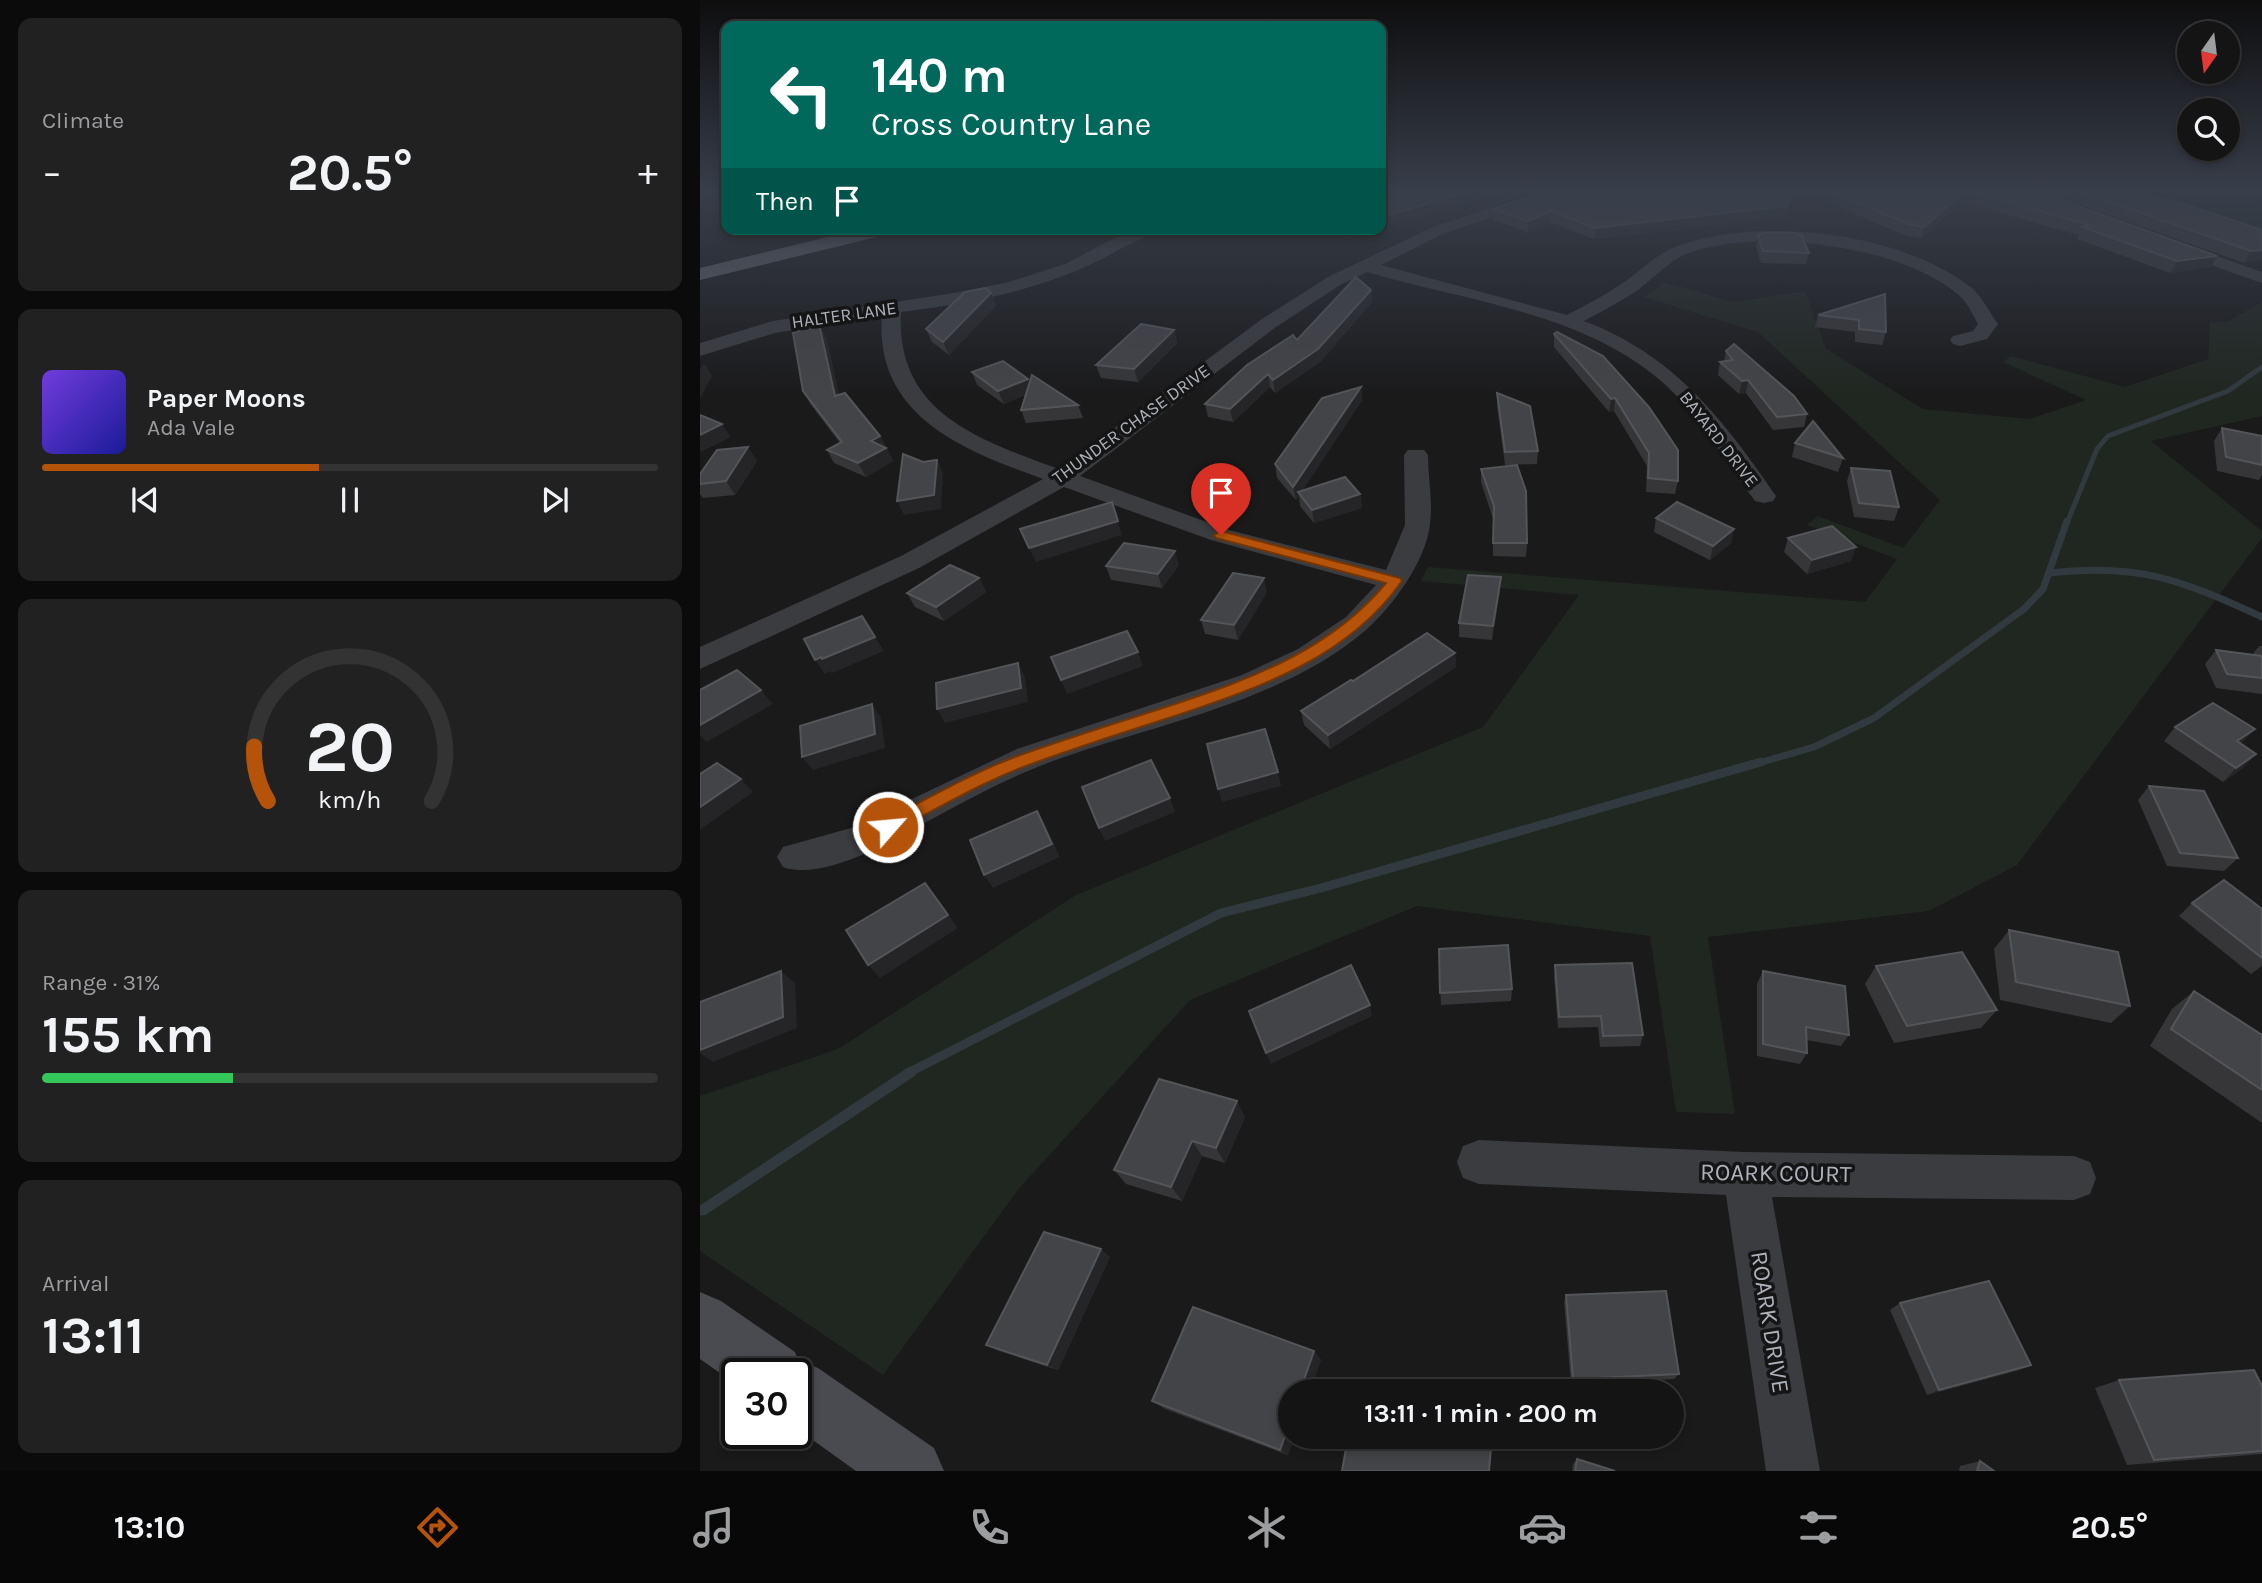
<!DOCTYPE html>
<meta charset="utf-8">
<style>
body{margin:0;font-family:Karla,sans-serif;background:#212122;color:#f1f3f6;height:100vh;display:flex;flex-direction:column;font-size:26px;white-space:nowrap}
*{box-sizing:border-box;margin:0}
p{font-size:23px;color:#9d9ea0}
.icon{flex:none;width:38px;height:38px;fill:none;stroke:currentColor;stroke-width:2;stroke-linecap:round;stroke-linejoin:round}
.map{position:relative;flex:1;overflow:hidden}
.drawer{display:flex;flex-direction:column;gap:18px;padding:18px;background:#0b0b0b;width:700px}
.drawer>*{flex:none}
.top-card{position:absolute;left:21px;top:21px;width:665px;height:214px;border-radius:14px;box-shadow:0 4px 10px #0003,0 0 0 2px #333334;background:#00695c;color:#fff;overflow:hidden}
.needle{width:46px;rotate:194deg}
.tools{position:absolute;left:1477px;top:21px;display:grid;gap:14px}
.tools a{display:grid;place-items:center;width:63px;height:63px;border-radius:50%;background:#141414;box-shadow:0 4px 10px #0003,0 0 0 2px #333334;font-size:35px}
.speed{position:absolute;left:21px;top:1358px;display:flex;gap:14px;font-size:35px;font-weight:700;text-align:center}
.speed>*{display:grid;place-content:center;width:91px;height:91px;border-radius:50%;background:#141414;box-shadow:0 4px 10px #0003,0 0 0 2px #333334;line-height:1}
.speed .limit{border:4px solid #111;border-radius:10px;background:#fff;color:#111}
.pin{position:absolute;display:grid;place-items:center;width:60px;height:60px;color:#fff;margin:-72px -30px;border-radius:50% 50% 50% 0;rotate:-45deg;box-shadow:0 0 7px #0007}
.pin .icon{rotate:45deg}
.me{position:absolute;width:77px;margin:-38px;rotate:63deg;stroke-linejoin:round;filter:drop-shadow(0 0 5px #0008)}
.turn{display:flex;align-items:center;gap:24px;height:147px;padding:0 35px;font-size:32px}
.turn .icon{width:91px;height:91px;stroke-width:2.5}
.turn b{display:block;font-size:49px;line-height:60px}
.then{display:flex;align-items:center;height:66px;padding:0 35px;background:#0003;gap:14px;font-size:26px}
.big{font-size:52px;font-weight:700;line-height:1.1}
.drawer .card{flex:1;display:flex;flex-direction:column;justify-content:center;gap:10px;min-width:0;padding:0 24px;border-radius:14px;background:#212122}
.drawer .dial{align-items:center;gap:0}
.dial svg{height:182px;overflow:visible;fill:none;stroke:#333334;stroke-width:7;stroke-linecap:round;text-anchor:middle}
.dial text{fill:#f1f3f6;stroke:none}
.song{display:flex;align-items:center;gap:21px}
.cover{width:84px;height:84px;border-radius:10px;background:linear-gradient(135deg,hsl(260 70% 55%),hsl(240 70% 35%))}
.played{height:7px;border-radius:4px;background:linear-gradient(90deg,#b45309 45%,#333334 45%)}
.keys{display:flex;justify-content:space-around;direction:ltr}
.heat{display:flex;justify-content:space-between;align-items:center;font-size:38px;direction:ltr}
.charge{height:10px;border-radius:5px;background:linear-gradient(90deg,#34c759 31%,#333334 0)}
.trip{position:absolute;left:578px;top:1379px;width:406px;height:70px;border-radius:35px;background:#141414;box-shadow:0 4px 10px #0003,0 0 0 2px #333334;font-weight:700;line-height:70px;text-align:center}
.tabs{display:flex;height:112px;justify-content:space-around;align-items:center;background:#080808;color:#9d9ea0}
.tabs .icon{width:49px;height:49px}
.tabs .current{color:#b45309}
.tabs b{font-size:32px;color:#f1f3f6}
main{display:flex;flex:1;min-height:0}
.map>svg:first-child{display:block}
</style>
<main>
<section class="drawer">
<div class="card"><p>Climate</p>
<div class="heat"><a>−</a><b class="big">20.5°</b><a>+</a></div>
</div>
<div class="card">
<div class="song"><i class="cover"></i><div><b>Paper Moons</b><p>Ada Vale</p></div></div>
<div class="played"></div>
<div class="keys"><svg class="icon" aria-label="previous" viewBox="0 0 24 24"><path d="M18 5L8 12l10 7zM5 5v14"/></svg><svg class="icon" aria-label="pause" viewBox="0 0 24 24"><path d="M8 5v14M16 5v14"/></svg><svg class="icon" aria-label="next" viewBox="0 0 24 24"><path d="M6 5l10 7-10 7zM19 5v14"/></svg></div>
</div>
<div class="card dial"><svg viewBox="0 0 100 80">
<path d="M14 69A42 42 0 1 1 86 69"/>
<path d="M14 69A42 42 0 0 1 8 45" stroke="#b45309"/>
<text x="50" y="56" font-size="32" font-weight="700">20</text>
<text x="50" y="72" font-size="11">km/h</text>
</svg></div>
<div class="card"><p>Range · 31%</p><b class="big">155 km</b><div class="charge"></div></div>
<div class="card"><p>Arrival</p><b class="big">13:11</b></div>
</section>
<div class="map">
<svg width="1562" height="1471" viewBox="0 0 1562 1471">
<rect width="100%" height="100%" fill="#1a1a1b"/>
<g fill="#202620">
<path d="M1432,190H1562V233Z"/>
<path d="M964,282L1033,302L1105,291L1126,349L1223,409L1330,419L1386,400L1303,362L1311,356L1425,387L1508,359L1510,322H1527L1562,302V416L1451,441L1562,531V538L1317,865L1229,911L1008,937L1035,1114L976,1112L950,936L717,906L490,1000L317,1191L183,1375L0,1251V1096L138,1049L376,895L783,727L879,595L721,581L728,567L1165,602L1197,559L1107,525L1118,516L1203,548L1240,500L1058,332L944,297Z"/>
</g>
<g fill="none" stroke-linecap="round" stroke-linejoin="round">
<path stroke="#313a3e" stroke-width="5" d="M1367,523L1397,449L1408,436L1528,391L1562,367"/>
<g stroke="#313a3e" stroke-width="7">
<path d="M1350,573C1440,563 1481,580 1562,617"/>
<path d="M1055,764L1114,747L1174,718L1324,609L1343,589L1367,521"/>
</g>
<path stroke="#313a3e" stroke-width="9" d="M208,1073L521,913L621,888L1061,762"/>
<path stroke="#313a3e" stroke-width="11" d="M3,1210L211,1072"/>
<g fill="#3b3c40" fill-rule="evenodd">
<path d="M846,190H868L865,193L745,233L681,265L867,315C886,305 905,295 923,283C942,270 958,252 980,245C1064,216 1204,233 1273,289C1283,298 1290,313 1298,324L1287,339L1260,346L1253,344L1250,340L1253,336L1273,331L1278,324C1273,315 1268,304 1261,297C1204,245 1063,228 991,252C971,259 956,276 939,289C922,301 902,311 884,321C973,354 1024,420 1076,496L1073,501L1064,503L1055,501C1025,460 999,414 960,380C880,312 765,301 667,272L640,285L576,327L380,476L529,530L686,570L705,525L704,455L708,450H724L728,455C728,478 733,501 730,524C726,561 693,606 666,630C577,706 446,725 340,766C299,782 260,804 221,825C186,844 122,881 83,867L77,857L83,847L151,828L317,749L542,675L598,649L646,617L676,585L511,540L364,487L219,568L0,669V647L201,556L343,479C263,450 174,416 182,315L75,333L0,356V343L73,321L260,292L309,282L365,264L432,229H454C446,238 432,243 422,248C354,288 278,302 201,312C195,413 280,440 359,469L562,319L628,277L733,227Z"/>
<path d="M1474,241L1562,272V283L1468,250L1466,246L1468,242Z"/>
<path d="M779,1140L1044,1152L1374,1156L1390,1162L1396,1178L1390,1194L1374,1200L1072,1197L1120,1471H1066L1026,1195L779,1184L763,1178L757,1162L763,1146Z"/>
</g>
<path fill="#494b50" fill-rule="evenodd" d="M0,1292L21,1301L95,1352L98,1360L118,1368L234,1448L244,1471H156L96,1428V1374H37V1385L0,1359Z"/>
<path fill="#5f6268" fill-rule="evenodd" d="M160,229H196L193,233L0,280V268Z"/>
</g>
<g fill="#363639">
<path d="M851,190H1097L1084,217L894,239L850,222L828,232L793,220V209Z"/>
<path d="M1098,190H1319L1511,267L1470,273L1377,239L1379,235L1262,202L1221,238L1204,235Z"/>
<path d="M1328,190H1427L1562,230V260L1544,263L1384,206Z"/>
<path d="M1058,235L1109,253L1106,264L1061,263L1056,247Z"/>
<path d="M671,290L672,302L620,362L575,393L570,387L533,422L508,417L505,404Z"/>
<path d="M1185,294L1186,332L1182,345L1155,342V332L1115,327L1118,315Z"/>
<path d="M296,305L249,355L232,342L226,329Z"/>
<path d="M474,330L477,343L438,382L401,378L396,365Z"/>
<path d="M854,334L903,356L978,481L975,494L946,492L947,466L914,411L909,412L854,347Z"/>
<path d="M126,337L139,395L180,436L193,461L166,477L134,463L127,450L140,443L111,405L103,391Z"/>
<path d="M1026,351L1107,414L1104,427L1073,430L1046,393L1039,394L1018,375L1020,362L1024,361Z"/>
<path d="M272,372L329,383L378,405L383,418L326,423L321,410L325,395L304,404L277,385Z"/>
<path d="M661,387L662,400L602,491L660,494L662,508L614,523L600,506L599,496L596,500L577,478L575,464Z"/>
<path d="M797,393L838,451L837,464L805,465L797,406Z"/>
<path d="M1522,428L1562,436V475L1559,480L1517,471L1514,441Z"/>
<path d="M1095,443L1143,458L1138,472L1092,457Z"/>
<path d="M57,461L35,495L3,498L0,494V474Z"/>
<path d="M1151,468L1199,507L1194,521L1154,517L1147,481Z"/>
<path d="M781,469L827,543L826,557L793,556V519L781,482Z"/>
<path d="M956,518L1034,529L1031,543L1010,560L954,532Z"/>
<path d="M1088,538L1151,561L1107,574L1084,552Z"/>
<path d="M479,565L462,588L411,580L406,566Z"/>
<path d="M279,578L286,592L244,621L215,607L207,593Z"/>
<path d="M800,591L792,640L759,637V623Z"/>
<path d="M567,592L538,640L505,634L501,620Z"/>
<path d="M1559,646H1562V694L1516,688L1505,664L1516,650L1552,655Z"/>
<path d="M755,653L756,667L630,749L604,725L601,711L653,681Z"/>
<path d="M1475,727L1542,743L1541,744L1543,768L1523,782L1464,741Z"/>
<path d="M1449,786L1538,858L1524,871L1467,866L1438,800Z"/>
<path d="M1492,903L1562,909V966L1551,974L1479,916Z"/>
<path d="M1309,930L1430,1006L1411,1023L1300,1000L1294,949Z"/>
<path d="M739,949L812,989L811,1001L741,1005Z"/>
<path d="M855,965L943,1035L940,1046L900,1047L898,1027L858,1028L854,977Z"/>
<path d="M1176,966L1297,1010L1281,1028L1194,1043L1165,984Z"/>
<path d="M1063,971L1149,1035L1141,1046L1106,1040L1107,1053L1100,1064L1057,1056V984Z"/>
<path d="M1494,991L1562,1035V1123L1450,1046L1472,1009Z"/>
<path d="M545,1117L525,1163L502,1156L482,1201L426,1184L414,1170Z"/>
<path d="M410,1257L358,1370L299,1351L286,1345Z"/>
<path d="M866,1295L979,1374L974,1379L871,1384L864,1302Z"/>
<path d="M1200,1303L1331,1365L1317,1371L1227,1395L1190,1310Z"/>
<path d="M614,1351L621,1360L590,1437H594L588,1455L465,1409L452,1401Z"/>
<path d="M1419,1380L1562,1386V1454L1427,1465L1395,1388Z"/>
<path d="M877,1459L915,1471H872L873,1464Z"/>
<path d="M1280,1461L1294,1471H1259L1260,1466Z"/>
</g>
<g fill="#252527">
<path d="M775,190H838L789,206V196L681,228V217Z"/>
<path d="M1094,190H1097L1084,217L894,239L895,228Z"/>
<path d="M1266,191L1262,202L1221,238L1224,227Z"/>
<path d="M851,211L850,222L828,232V221Z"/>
<path d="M643,229H676L644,239Z"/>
<path d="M1562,250V260L1544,263L1551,251Z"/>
<path d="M1517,256L1511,267L1470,273L1477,261Z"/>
<path d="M671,290L672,302L620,362L575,393L573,380Z"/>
<path d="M291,293L296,305L249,355L243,342Z"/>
<path d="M119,324L126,337L142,409L135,396Z"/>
<path d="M474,330L477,343L438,382L434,369Z"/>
<path d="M4,363L12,376L0,399V369Z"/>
<path d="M568,374L570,387L533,422L530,409Z"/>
<path d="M328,379L333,392L304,404L298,391Z"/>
<path d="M1048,380L1046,393L1039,394L1042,381Z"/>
<path d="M661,387L662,400L600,494L598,492L599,496L596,500L593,487Z"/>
<path d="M915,398L914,411L909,412L911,399Z"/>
<path d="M22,424L31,437L1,452L0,450V435Z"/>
<path d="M180,436L193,461L166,477L158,463L171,441Z"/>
<path d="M48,447L57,461L35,495L26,481Z"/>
<path d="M237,460L243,473L241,509L204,515L197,501Z"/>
<path d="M660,494L662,508L614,523L612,510Z"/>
<path d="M412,502L422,535L336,562L329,548Z"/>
<path d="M1034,529L1031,543L1010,560L1013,546Z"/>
<path d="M1156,547L1151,561L1107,574L1112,560Z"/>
<path d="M475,551L479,565L462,588L458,574Z"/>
<path d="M801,577L800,591L792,640L793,626Z"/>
<path d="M279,578L286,592L244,621L236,607Z"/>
<path d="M564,578L567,592L538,640L534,625Z"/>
<path d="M175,637L184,651L132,673L130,671L125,674L115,660L121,657Z"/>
<path d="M438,652L443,666L367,694L361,680Z"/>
<path d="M755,653L756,667L630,749L628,735Z"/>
<path d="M318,663L325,677L328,702L245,723L237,709Z"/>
<path d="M61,690L73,704L7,742L0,735V725Z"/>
<path d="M172,704L181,718L185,748L113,770L102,757Z"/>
<path d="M1555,729L1542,743L1524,755L1537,741Z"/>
<path d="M1556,754L1543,768L1523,782L1536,768Z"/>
<path d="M578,772L581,786L522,802L518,789Z"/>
<path d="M41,779L53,792L0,830V807Z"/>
<path d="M470,798L475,812L405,841L399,828Z"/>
<path d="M337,811L345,824L360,857L293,888L284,875Z"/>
<path d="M225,883L258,928L180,978L168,965Z"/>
<path d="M81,971L95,983L97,1028L13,1062L0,1053V1050Z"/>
<path d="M670,1005L672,1016L571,1064L566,1053Z"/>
<path d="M537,1101L545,1117L525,1163L516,1148Z"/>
<path d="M492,1141L502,1156L482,1201L471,1187Z"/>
<path d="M401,1249L410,1257L358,1370L347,1365Z"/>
<path d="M614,1351L621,1360L610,1391H600Z"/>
<path d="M1331,1365L1317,1371L1227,1395L1239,1390Z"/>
<path d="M590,1422V1437H594L588,1455L580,1450Z"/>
</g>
<g fill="#434447" stroke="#535559" stroke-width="2">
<path d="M693,190H775L681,217V196Z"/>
<path d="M795,190H805L789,195Z"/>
<path d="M851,190H1094L1087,206L895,228L851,211L828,221L793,209Z"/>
<path d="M1126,190H1319L1375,205L1517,256L1477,261L1382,227L1390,225L1266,191L1224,227L1208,224Z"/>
<path d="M1371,190H1427L1461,199L1466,198L1562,230V250L1551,251L1389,195Z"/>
<path d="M1064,233H1096L1102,236L1109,253L1063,251L1058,235Z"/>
<path d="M656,277L671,290L618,349L573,380L568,374L530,409L505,404L547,365L593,335L597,340Z"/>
<path d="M286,288L291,293L243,342L226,329L265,292Z"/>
<path d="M1185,294L1186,332L1159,329V320L1118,315Z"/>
<path d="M119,324L135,396L145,393L180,436L171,441L186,448L158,463L127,450L142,442L103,391L93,333Z"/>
<path d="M441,324L474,330L434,369L396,365Z"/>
<path d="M857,332L903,356L949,407L978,450V481L948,478L949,453L915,398L911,399L854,334Z"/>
<path d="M1034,344L1094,396L1107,414L1077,417L1048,380L1042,381L1020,362L1033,360L1026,351Z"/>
<path d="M303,361L328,379L298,391L272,372Z"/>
<path d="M332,375L378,405L321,410Z"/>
<path d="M661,387L593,487L575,464L622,398Z"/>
<path d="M797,393L830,406L838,451L805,452Z"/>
<path d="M0,415L22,424L0,435Z"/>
<path d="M1113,421L1143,458L1095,443Z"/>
<path d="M1522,428L1562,436V465L1526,457Z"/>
<path d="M48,447L26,481L0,484V474L17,450Z"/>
<path d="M203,454L223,462L237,460L234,495L197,501Z"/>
<path d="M817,465L826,491L827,543H793L794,506L781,469Z"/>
<path d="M1151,468L1190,471L1199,507L1159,503Z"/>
<path d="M645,477L660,494L612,510L598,492Z"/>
<path d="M412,502L418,521L329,548L320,529Z"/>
<path d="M977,502L1034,529L1013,546L956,518Z"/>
<path d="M1132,526L1156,547L1112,560L1088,538Z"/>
<path d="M424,543L475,551L458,574L406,566Z"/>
<path d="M250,565L279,578L236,607L207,593Z"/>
<path d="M533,573L564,578L534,625L501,620Z"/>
<path d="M768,575L801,577L793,626L759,623Z"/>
<path d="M162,616L175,637L122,659L121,657L115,660L104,639Z"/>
<path d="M427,631L438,652L361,680L351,657Z"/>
<path d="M727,633L755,653L628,735L601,711L651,680L653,681Z"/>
<path d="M1516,650L1562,656V678L1527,674Z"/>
<path d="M318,663L321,688L237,709L236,683Z"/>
<path d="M37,670L61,690L0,725V690Z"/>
<path d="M1513,703L1555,729L1537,741L1556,754L1536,768L1475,727Z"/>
<path d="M172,704L175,734L102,757L100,726Z"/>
<path d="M565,729L578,772L518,789L507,744Z"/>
<path d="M451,760L470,798L399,828L382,787Z"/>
<path d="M17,763L41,779L0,807V774Z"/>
<path d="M1449,786L1504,791L1538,858L1480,853Z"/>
<path d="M337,811L352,844L284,875L270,840Z"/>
<path d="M1524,880L1562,909V958L1492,903Z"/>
<path d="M225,883L248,915L168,965L146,930Z"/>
<path d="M1309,930L1418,952L1430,1006L1316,982Z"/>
<path d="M808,945L812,989L740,993L739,949Z"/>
<path d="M1262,952L1297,1010L1207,1026L1176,966Z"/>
<path d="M932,963L943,1035L903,1036L901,1016L859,1017L855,965Z"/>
<path d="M651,965L670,1005L566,1053L549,1011Z"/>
<path d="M81,971L83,1017L0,1050V1002Z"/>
<path d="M1063,971L1145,986L1149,1035L1106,1027L1107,1053L1063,1044Z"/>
<path d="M1494,991L1562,1035V1090L1471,1029Z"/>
<path d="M459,1079L537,1101L516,1148L492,1141L471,1187L414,1170Z"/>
<path d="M344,1232L401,1249L347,1365L286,1345Z"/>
<path d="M1289,1281L1331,1365L1239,1390L1200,1303Z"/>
<path d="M966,1291L979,1374L873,1379L866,1295Z"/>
<path d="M493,1307L614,1351L600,1391H590V1422L580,1450L452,1401Z"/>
<path d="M1554,1370L1562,1386V1451L1454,1460L1419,1380Z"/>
<path d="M658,1389L671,1391H657Z"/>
<path d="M648,1437H792L789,1471H642Z"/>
<path d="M877,1459L915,1471H875Z"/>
<path d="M1280,1461L1294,1471H1277Z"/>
</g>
<linearGradient id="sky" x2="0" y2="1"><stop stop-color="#0e0e0f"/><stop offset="0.48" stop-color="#383e4a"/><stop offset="1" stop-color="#383e4a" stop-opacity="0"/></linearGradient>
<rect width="1562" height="396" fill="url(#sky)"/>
<path fill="#b45309" stroke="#753606" stroke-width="2" d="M521,531L700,578L702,581C649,657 561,687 478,715C431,730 384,745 337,762C287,779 241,807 194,831H182L179,827L182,822C229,798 276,770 326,753C374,736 423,721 472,705C553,678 630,650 686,583L516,538L514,535Z"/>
<g text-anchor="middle" stroke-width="7" stroke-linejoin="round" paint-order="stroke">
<g font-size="18" fill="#adb2ba" stroke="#151516">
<text transform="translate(144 315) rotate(-8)" y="6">HALTER LANE</text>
<text transform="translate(431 424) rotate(-36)" y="6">THUNDER CHASE DRIVE</text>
<text transform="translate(1019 439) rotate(52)" y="6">BAYARD DRIVE</text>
</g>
<g font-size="24" fill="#adb2ba" stroke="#151516">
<text transform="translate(1076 1173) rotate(1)" y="8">ROARK COURT</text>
<text transform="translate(1070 1322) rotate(81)" y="8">ROARK DRIVE</text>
</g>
</g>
</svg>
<div class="tools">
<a><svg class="needle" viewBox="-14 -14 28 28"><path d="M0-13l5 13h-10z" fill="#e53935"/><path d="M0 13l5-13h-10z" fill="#9d9ea0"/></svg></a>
<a><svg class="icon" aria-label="search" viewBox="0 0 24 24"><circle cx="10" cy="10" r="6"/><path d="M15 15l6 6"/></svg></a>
</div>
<div class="speed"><div class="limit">30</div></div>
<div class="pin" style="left:521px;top:535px;background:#d93025"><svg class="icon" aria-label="arrive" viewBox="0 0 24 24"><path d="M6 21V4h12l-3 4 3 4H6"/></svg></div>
<svg class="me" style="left:188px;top:827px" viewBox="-20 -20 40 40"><circle r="17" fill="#b45309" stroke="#fff" stroke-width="3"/><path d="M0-11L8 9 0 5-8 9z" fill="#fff"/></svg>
<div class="trip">13:11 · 1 min · 200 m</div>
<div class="top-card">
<div class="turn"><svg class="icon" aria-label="left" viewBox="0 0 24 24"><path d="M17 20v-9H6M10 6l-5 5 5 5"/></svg><div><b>140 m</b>Cross Country Lane</div></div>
<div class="then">Then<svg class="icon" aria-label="arrive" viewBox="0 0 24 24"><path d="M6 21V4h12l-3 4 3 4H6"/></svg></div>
</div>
</div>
</main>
<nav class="tabs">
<b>13:10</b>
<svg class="icon current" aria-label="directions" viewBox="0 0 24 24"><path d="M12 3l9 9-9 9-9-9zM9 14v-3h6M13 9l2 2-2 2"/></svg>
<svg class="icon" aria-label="music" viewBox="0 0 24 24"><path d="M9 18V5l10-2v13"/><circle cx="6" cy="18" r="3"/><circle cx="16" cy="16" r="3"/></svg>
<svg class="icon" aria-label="phone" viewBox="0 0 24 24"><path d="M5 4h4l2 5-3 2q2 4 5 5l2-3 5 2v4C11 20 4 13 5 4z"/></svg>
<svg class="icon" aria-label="climate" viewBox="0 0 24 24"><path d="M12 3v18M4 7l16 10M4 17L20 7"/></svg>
<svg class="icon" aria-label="car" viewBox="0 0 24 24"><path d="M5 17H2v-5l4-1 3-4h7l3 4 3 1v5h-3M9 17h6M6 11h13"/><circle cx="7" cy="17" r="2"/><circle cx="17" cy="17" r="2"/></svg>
<svg class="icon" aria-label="filters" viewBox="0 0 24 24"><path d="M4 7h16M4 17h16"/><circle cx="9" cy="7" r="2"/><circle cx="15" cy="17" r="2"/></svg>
<b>20.5°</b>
</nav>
